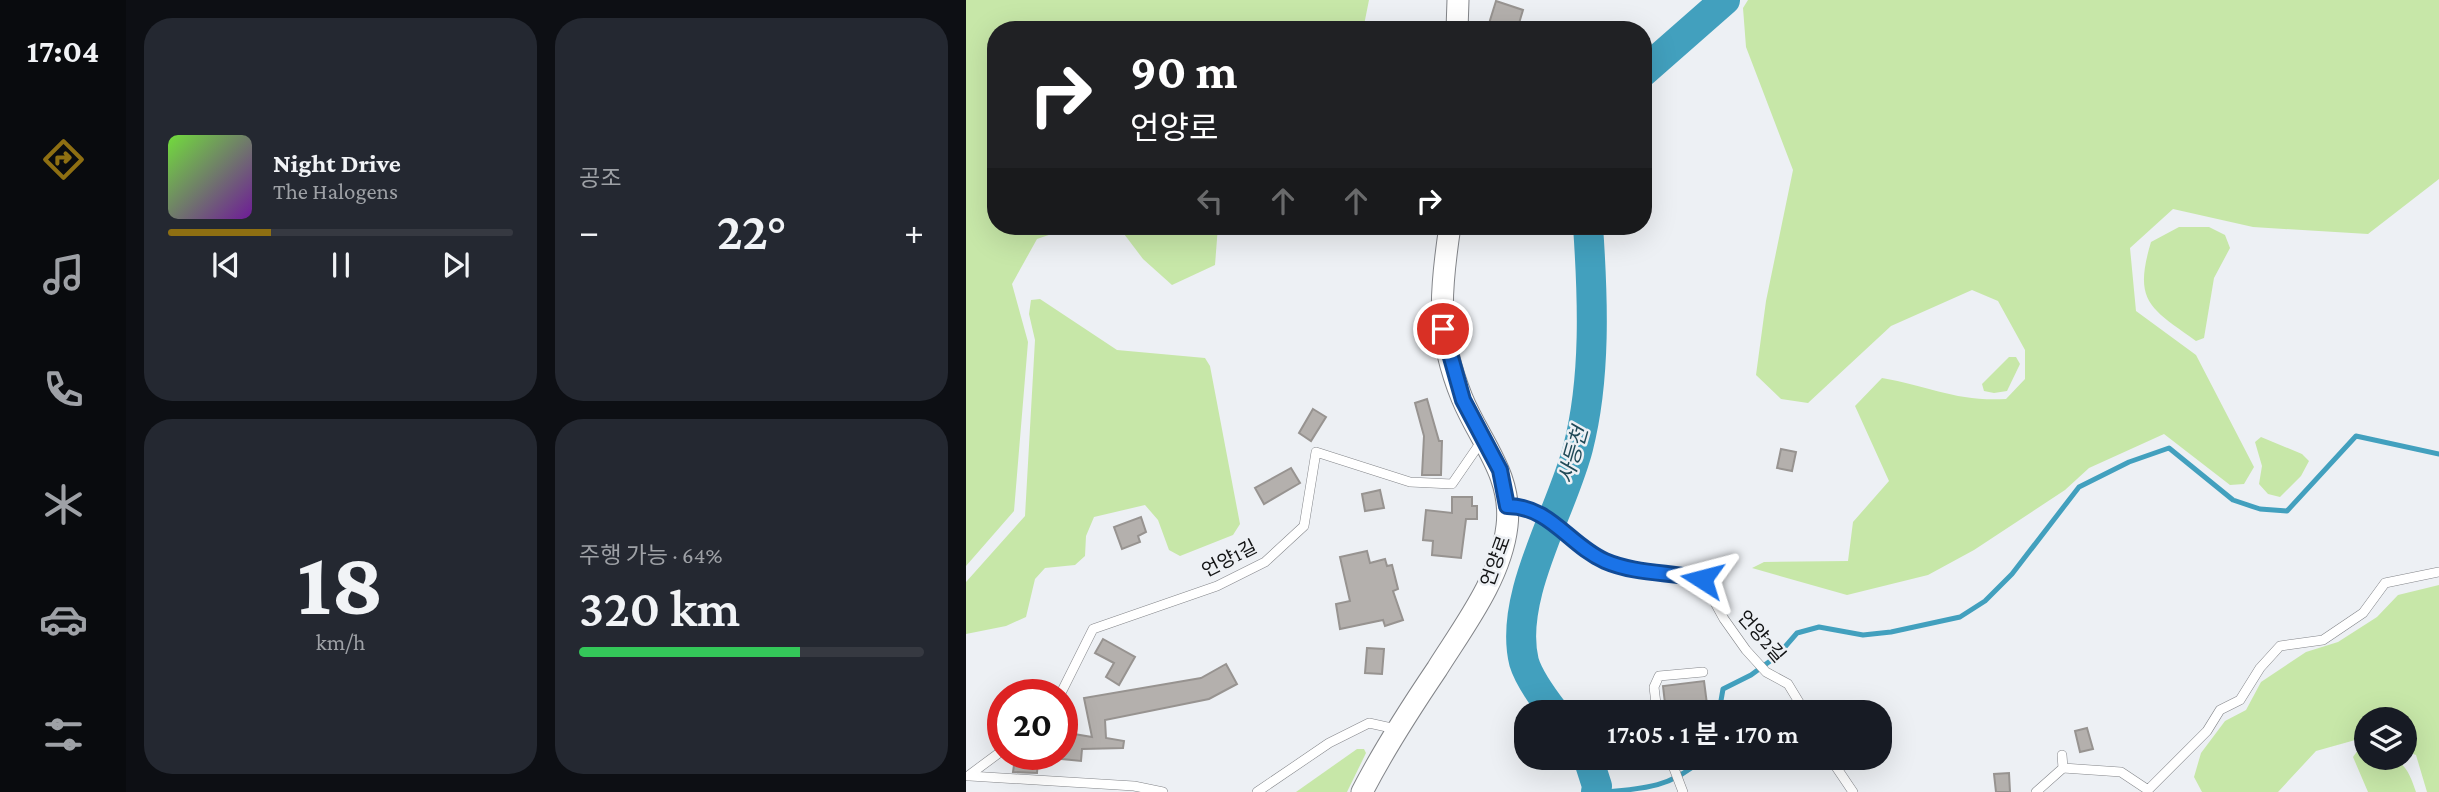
<!DOCTYPE html>
<html lang="ko">
<meta charset="utf-8">
<style>
body{margin:0;font-family:"Crimson Pro","Noto Sans KR",serif;background:#242831;color:#f1f3f6;height:100vh;display:flex;flex-direction:column;font-size:26px;white-space:nowrap}
*{box-sizing:border-box;margin:0}
p{font-size:23px;color:#9ea1a6}
.icon{flex:none;width:38px;height:38px;fill:none;stroke:currentColor;stroke-width:2;stroke-linecap:round;stroke-linejoin:round}
.map{position:relative;flex:1;overflow:hidden}
.drawer{display:flex;flex-direction:column;gap:18px;padding:18px;background:#0d0f14;width:840px}
.drawer>*{flex:none}
.top-card{position:absolute;left:21px;top:21px;width:665px;height:214px;border-radius:28px;box-shadow:0 7px 28px #0002;background:#202124;color:#fff;overflow:hidden}
.buttons{position:absolute;left:1388px;top:707px;display:grid;gap:14px}
.buttons a{display:grid;place-items:center;width:63px;height:63px;border-radius:50%;background:#171b24;box-shadow:0 7px 28px #0002;font-size:35px}
.speed{position:absolute;left:21px;top:679px;display:flex;gap:14px;font-size:35px;font-weight:700;text-align:center}
.speed>*{display:grid;place-content:center;width:91px;height:91px;border-radius:50%;background:#171b24;box-shadow:0 7px 28px #0002;line-height:1}
.speed .limit{border:10px solid #d22;background:#fff;color:#111}
.pin{position:absolute;display:grid;place-items:center;width:60px;height:60px;color:#fff;margin:-30px;border:4px solid #fff;border-radius:50%;box-shadow:0 2px 7px #0007}
.me{position:absolute;width:77px;margin:-38px;rotate:279deg;stroke-linejoin:round;filter:drop-shadow(0 0 5px #0008)}
.turn{display:flex;align-items:center;gap:24px;height:147px;padding:0 28px;font-size:32px}
.turn .icon{width:91px;height:91px;stroke-width:2.5}
.turn b{display:block;font-size:49px;line-height:60px}
.lanes{display:flex;align-items:center;height:66px;padding:0 28px;background:#0003;justify-content:center;gap:35px;direction:ltr}
.lanes .off{opacity:.35}
.big{font-size:52px;font-weight:600;line-height:1.1}
.drawer .widget{flex:1;display:flex;flex-direction:column;justify-content:center;gap:10px;min-width:0;padding:0 24px;border-radius:28px;background:#242831}
.drawer .dial{align-items:center;gap:0}
.dial b{font-size:91px;line-height:1}
.song{display:flex;align-items:center;gap:21px}
.cover{width:84px;height:84px;border-radius:10px;background:linear-gradient(135deg,hsl(100 70% 55%),hsl(280 70% 35%))}
.played{height:7px;border-radius:4px;background:linear-gradient(90deg,#8e6f12 30%,#363941 30%)}
.keys{display:flex;justify-content:space-around;direction:ltr}
.heat{display:flex;justify-content:space-between;align-items:center;font-size:38px;direction:ltr}
.charge{height:10px;border-radius:5px;background:linear-gradient(90deg,#34c759 64%,#363941 0)}
.drawer .tiles{flex:1;display:grid;gap:18px;grid-template-columns:repeat(2,1fr)}
.trip{position:absolute;left:548px;top:700px;width:378px;height:70px;border-radius:28px;background:#171b24;box-shadow:0 7px 28px #0002;font-weight:600;line-height:70px;text-align:center}
main{display:flex;flex:1;min-height:0}
.menu{display:flex;flex-direction:column;width:126px;justify-content:space-around;align-items:center;background:#090b0e;color:#9ea1a6}
.menu .icon{width:49px;height:49px}
.menu .current{color:#8e6f12}
.menu b{font-size:32px;color:#f1f3f6}
.map>svg:first-child{display:block}
</style>
<main>
<nav class="menu">
<b>17:04</b>
<svg class="icon current" aria-label="directions" viewBox="0 0 24 24"><path d="M12 3l9 9-9 9-9-9zM9 14v-3h6M13 9l2 2-2 2"/></svg>
<svg class="icon" aria-label="music" viewBox="0 0 24 24"><path d="M9 18V5l10-2v13"/><circle cx="6" cy="18" r="3"/><circle cx="16" cy="16" r="3"/></svg>
<svg class="icon" aria-label="phone" viewBox="0 0 24 24"><path d="M5 4h4l2 5-3 2q2 4 5 5l2-3 5 2v4C11 20 4 13 5 4z"/></svg>
<svg class="icon" aria-label="climate" viewBox="0 0 24 24"><path d="M12 3v18M4 7l16 10M4 17L20 7"/></svg>
<svg class="icon" aria-label="car" viewBox="0 0 24 24"><path d="M5 17H2v-5l4-1 3-4h7l3 4 3 1v5h-3M9 17h6M6 11h13"/><circle cx="7" cy="17" r="2"/><circle cx="17" cy="17" r="2"/></svg>
<svg class="icon" aria-label="filters" viewBox="0 0 24 24"><path d="M4 7h16M4 17h16"/><circle cx="9" cy="7" r="2"/><circle cx="15" cy="17" r="2"/></svg>
</nav>
<section class="drawer">
<div class="tiles">
<div class="widget">
<div class="song"><i class="cover"></i><div><b>Night Drive</b><p>The Halogens</p></div></div>
<div class="played"></div>
<div class="keys"><svg class="icon" aria-label="previous" viewBox="0 0 24 24"><path d="M18 5L8 12l10 7zM5 5v14"/></svg><svg class="icon" aria-label="pause" viewBox="0 0 24 24"><path d="M8 5v14M16 5v14"/></svg><svg class="icon" aria-label="next" viewBox="0 0 24 24"><path d="M6 5l10 7-10 7zM19 5v14"/></svg></div>
</div>
<div class="widget"><p>공조</p>
<div class="heat"><a>−</a><b class="big">22°</b><a>+</a></div>
</div>
<div class="widget dial"><b>18</b><p>km/h</p></div>
<div class="widget"><p>주행 가능 · 64%</p><b class="big">320 km</b><div class="charge"></div></div>
</div>
</section>
<div class="map">
<svg width="1473" height="792" viewBox="0 0 1473 792">
<rect width="100%" height="100%" fill="#edf0f4"/>
<g fill="#c7e7a8">
<path d="M0,0H403L397,30H30V226H109L71,239L46,284L62,342L48,511L0,566Z"/>
<path d="M782,0H1473V179L1402,234L1287,227L1207,209L1164,248L1170,311L1230,355L1288,467L1278,484L1264,485L1198,434L1123,468L1099,490L1008,550L962,575L881,595L786,568L798,562L882,561L887,522L923,481L889,406L916,378C963,386 991,402 1040,399L1059,379V350L1032,301L1006,290L925,326L842,403L815,399L790,375L800,301L827,170L780,47L777,8Z"/>
<path d="M152,226H252L249,265L206,285L177,259Z"/>
<path d="M1213,227H1243L1259,235L1264,248L1248,278L1238,338L1230,341C1184,308 1167,302 1185,242Z"/>
<path d="M74,299L151,350L239,358L244,366L274,524L267,535L214,556L203,550L192,520L179,505L128,517L120,536L119,556L109,565L79,568L69,579L60,617L40,626L0,634V582L59,516L69,340L63,314L65,300Z"/>
<path d="M1043,357H1050L1054,364L1041,391L1028,393L1018,391L1016,384Z"/>
<path d="M1295,437L1336,454L1343,461L1335,476L1314,497L1302,494L1293,484L1296,466L1289,442Z"/>
<path d="M1473,585V792H1461L1450,755L1439,751L1438,719H1400V737L1350,751L1312,792H1236L1228,777L1235,753L1259,721L1280,710L1295,682L1340,652L1372,642L1411,617L1432,595Z"/>
<path d="M391,749H398L400,753L381,792H330Z"/>
<path d="M1392,750H1400V758C1433,758 1439,759 1450,792H1402L1387,757Z"/>
</g>
<g fill="none" stroke-linecap="round" stroke-linejoin="round">
<g stroke="#42a0be" stroke-width="5">
<path d="M753,712L757,689L785,675L811,656L831,633L853,627L897,635L925,632L994,617L1019,601L1046,574L1113,487L1163,462L1203,448L1267,500L1294,509L1321,511L1390,436L1473,454"/>
<path d="M638,792C678,789 707,787 737,758"/>
</g>
<g stroke="#42a0be" stroke-width="30">
<path d="M677,72L759,0"/>
<path d="M588,712C578,699 563,679 558,662C542,597 596,511 612,448C630,378 627,298 622,226"/>
<path d="M622,758L631,786L630,792"/>
</g>
</g>
<g fill="#b4b0ad" stroke="#979390" stroke-width="2">
<path d="M530,1L557,10L551,30H521Z"/>
<path d="M461,399L473,441H476L475,475H456L458,436L449,403Z"/>
<path d="M347,409L360,417L345,441L333,433Z"/>
<path d="M815,449L830,452L826,471L811,468Z"/>
<path d="M325,468L334,483L298,504L289,488Z"/>
<path d="M414,490L418,508L399,511L396,494Z"/>
<path d="M486,497H506V506H511V519H500L495,558L466,555L467,541L457,540L460,510L486,513Z"/>
<path d="M175,517L180,532L172,536L174,542L156,549L148,527Z"/>
<path d="M401,551L404,563L419,559L421,566L426,565L432,589L427,591L437,620L419,626L417,620L374,629L370,604L384,601L374,557Z"/>
<path d="M137,639L169,657L153,685L140,677L148,663L129,653Z"/>
<path d="M401,648L418,649L416,674L399,673Z"/>
<path d="M260,664L271,684L243,699L139,720L140,738L158,741L157,748L116,749L115,761L96,759V732L126,737L118,698L235,678Z"/>
<path d="M738,681L742,712H700L697,686Z"/>
<path d="M1121,728L1127,749L1114,752L1109,731Z"/>
<path d="M49,758L72,761L71,773L47,772Z"/>
<path d="M1043,773L1044,792H1030L1028,774Z"/>
</g>
<g fill="none" stroke-linecap="round" stroke-linejoin="round">
<g stroke="#838589" stroke-width="10">
<g id="service">
<path d="M543,506C585,506 604,547 640,561C670,574 705,571 736,579L758,619L780,650L800,672L822,684L839,712"/>
<path d="M94,695L127,629L251,586L299,562L338,526L350,452L444,482L486,484L517,439"/>
<path d="M691,712L688,687L693,676L737,672"/>
<path d="M704,758L717,792"/>
<path d="M864,758L887,792"/>
<path d="M1097,768L1155,772L1182,790L1241,731L1254,710L1274,700L1294,668L1314,646L1357,640L1397,613L1419,583L1473,572"/>
<path d="M2,776L37,750"/>
<path d="M4,776L168,786L197,792"/>
<path d="M291,792L363,743L403,723L430,729"/>
<path d="M1070,792L1097,768L1096,755"/>
</g>
</g>
<g stroke="#838589" stroke-width="23">
<g id="tertiary">
<path d="M491,30L492,0"/>
<path d="M396,792C418,749 444,709 471,669C498,626 535,578 541,526C547,475 514,442 496,398C470,334 474,292 484,226"/>
</g>
</g>
<use href="#service" stroke="#fff" stroke-width="9"/>
<use href="#tertiary" stroke="#fff" stroke-width="21"/>
</g>
<g fill="none" stroke-linecap="round" stroke-linejoin="round">
<g stroke="#114b97" stroke-width="18">
<path id="route" d="M477,329L497,400L534,470L541,506C584,506 603,545 639,561C669,574 705,572 736,579"/>
</g>
<use href="#route" stroke="#1a73e8" stroke-width="12"/>
</g>
<g text-anchor="middle" stroke-width="5" stroke-linejoin="round" paint-order="stroke">
<g font-size="19" fill="#121314" stroke="#edf0f4">
<text transform="translate(263 558) rotate(-27)" y="7">언양1길</text>
<text transform="translate(529 561) rotate(-70)" y="7">언양로</text>
<text transform="translate(796 636) rotate(49)" y="7">언양2길</text>
</g>
<g font-size="21" font-style="italic" fill="#204957" stroke="#edf0f4">
<text transform="translate(607 455) rotate(-74)" y="7">사등천</text>
</g>
</g>
</svg>
<div class="buttons">
<a><svg class="icon" aria-label="layers" viewBox="0 0 24 24"><path d="M12 4l9 5-9 5-9-5zM3 14l9 5 9-5"/></svg></a>
</div>
<div class="speed"><div class="limit">20</div></div>
<div class="pin" style="left:477px;top:329px;background:#d93025"><svg class="icon" aria-label="arrive" viewBox="0 0 24 24"><path d="M6 21V4h12l-3 4 3 4H6"/></svg></div>
<svg class="me" style="left:736px;top:579px" viewBox="-20 -20 40 40"><path d="M0-17L14 15 0 8-14 15z" fill="#1a73e8" stroke="#fff" stroke-width="4"/></svg>
<div class="trip">17:05 · 1 분 · 170 m</div>
<div class="top-card">
<div class="turn"><svg class="icon" aria-label="right" viewBox="0 0 24 24"><path d="M7 20v-9h11M14 6l5 5-5 5"/></svg><div><b>90 m</b>언양로</div></div>
<div class="lanes"><svg class="icon off" aria-label="left" viewBox="0 0 24 24"><path d="M17 20v-9H6M10 6l-5 5 5 5"/></svg><svg class="icon off" aria-label="ahead" viewBox="0 0 24 24"><path d="M12 20V5M6 11l6-6 6 6"/></svg><svg class="icon off" aria-label="ahead" viewBox="0 0 24 24"><path d="M12 20V5M6 11l6-6 6 6"/></svg><svg class="icon" aria-label="right" viewBox="0 0 24 24"><path d="M7 20v-9h11M14 6l5 5-5 5"/></svg></div>
</div>
</div>
</main>
